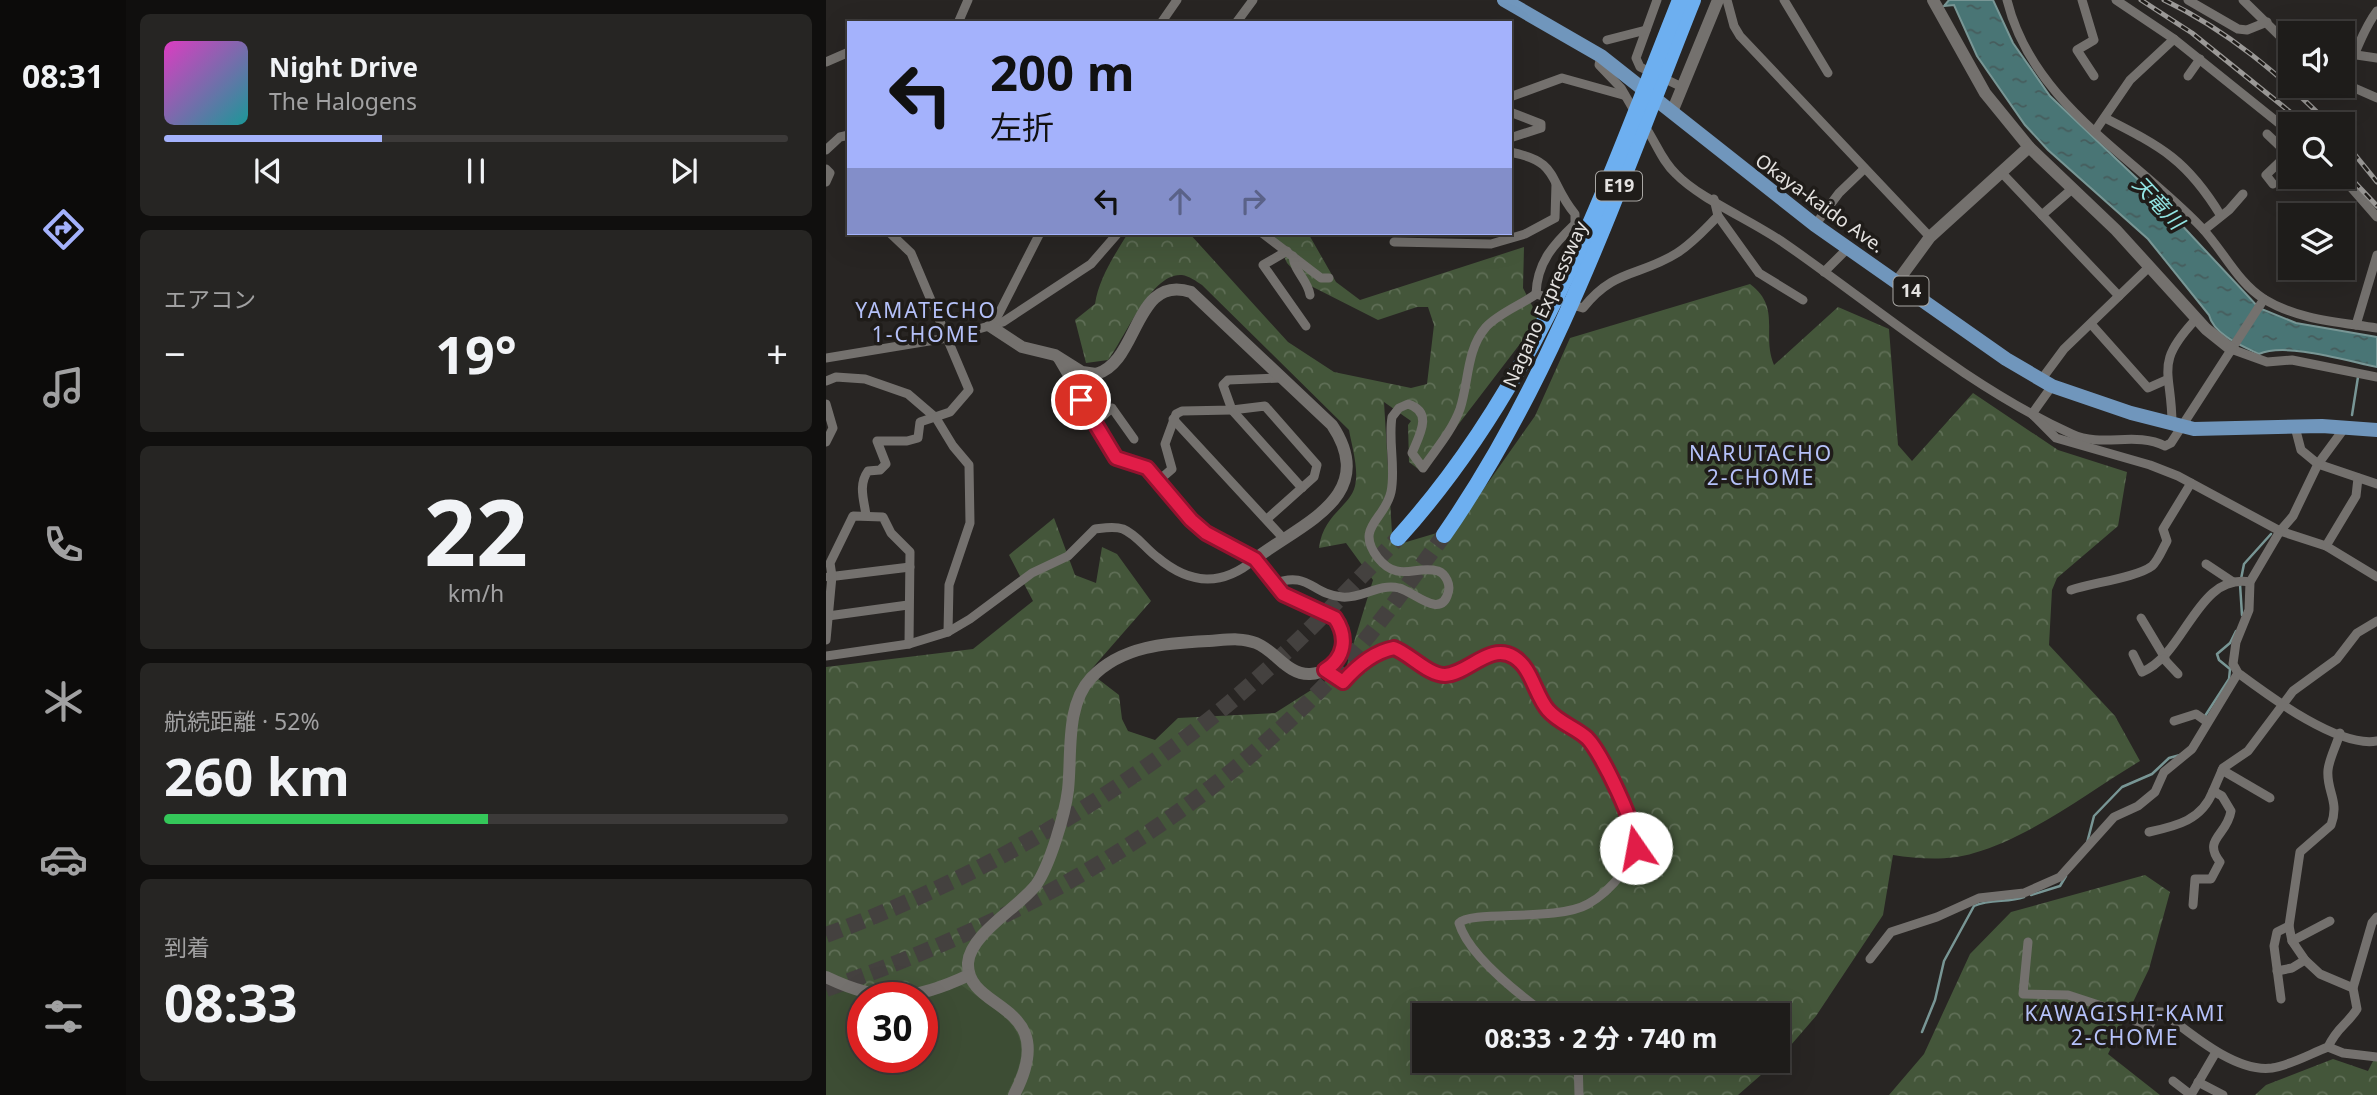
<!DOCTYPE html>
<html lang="ja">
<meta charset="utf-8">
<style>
body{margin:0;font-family:"Noto Sans","Noto Sans JP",sans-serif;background:#262523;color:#f1f3f6;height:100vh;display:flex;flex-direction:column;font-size:26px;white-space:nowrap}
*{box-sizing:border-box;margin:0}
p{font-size:23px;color:#a1a1a2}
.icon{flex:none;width:38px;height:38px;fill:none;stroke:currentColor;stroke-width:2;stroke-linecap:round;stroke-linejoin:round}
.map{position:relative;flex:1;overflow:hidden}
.details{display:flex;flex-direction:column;gap:14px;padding:14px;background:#100f0e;width:700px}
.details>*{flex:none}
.banner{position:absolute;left:21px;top:21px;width:665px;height:214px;border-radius:0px;box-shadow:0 7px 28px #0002,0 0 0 2px #3c3a39;background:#a4b2fc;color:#111;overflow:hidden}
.buttons{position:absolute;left:1452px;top:21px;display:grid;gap:14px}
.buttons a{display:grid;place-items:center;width:77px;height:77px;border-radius:0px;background:#1e1c1a;box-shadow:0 7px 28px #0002,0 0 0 2px #3c3a39;font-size:35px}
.speed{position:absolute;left:21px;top:982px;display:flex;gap:14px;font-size:35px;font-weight:700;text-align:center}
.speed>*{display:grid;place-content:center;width:91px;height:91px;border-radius:50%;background:#1e1c1a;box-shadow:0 7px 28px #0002,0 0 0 2px #3c3a39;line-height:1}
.speed .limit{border:10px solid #d22;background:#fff;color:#111}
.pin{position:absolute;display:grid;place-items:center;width:60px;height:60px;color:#fff;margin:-30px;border:4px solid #fff;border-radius:50%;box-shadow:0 2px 7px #0007}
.me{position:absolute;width:77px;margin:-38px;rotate:348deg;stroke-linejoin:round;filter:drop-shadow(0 0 5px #0008)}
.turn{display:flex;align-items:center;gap:24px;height:147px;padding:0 28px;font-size:32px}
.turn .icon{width:91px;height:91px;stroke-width:2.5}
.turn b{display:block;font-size:49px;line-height:60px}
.lanes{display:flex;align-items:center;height:66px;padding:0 28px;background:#0003;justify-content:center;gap:35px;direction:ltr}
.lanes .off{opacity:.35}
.big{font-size:52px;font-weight:700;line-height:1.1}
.details .tile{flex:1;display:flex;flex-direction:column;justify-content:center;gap:10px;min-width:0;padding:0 24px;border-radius:10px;background:#262523}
.details .dial{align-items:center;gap:0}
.dial b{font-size:91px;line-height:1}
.song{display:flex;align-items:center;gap:21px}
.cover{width:84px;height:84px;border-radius:10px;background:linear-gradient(135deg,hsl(310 70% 55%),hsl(180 70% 35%))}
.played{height:7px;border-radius:4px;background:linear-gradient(90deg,#a4b2fc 35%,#3c3a39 35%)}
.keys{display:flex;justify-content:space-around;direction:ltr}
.heat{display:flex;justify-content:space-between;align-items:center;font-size:38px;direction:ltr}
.charge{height:10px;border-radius:5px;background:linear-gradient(90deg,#34c759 52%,#3c3a39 0)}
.trip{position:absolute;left:586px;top:1003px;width:378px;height:70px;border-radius:0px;background:#1e1c1a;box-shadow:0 7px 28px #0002,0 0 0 2px #3c3a39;font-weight:700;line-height:70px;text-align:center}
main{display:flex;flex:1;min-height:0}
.menu{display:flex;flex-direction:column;width:126px;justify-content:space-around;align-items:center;background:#0c0b0a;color:#a1a1a2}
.menu .icon{width:49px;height:49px}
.menu .selected{color:#a4b2fc}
.menu b{font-size:32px;color:#f1f3f6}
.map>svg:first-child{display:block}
</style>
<main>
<nav class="menu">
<b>08:31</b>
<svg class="icon selected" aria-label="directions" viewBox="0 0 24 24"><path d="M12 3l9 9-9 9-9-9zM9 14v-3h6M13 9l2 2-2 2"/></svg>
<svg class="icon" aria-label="music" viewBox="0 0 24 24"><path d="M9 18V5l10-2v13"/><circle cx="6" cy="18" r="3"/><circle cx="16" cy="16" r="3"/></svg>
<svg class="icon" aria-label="phone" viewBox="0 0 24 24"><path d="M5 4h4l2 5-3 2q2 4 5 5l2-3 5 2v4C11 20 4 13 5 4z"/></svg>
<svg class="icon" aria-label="climate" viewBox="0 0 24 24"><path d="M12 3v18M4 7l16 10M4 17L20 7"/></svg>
<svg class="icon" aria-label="car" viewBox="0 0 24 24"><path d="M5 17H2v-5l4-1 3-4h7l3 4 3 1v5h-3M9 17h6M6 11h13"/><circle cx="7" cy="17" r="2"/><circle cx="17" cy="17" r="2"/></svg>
<svg class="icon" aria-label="filters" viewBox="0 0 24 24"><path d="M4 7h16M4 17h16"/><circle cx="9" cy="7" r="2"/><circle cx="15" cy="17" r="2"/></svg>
</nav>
<section class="details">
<div class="tile">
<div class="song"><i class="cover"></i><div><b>Night Drive</b><p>The Halogens</p></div></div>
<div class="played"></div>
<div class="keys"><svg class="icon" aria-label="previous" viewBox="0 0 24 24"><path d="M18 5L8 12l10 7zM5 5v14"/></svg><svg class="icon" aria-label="pause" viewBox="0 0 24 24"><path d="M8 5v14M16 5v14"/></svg><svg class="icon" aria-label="next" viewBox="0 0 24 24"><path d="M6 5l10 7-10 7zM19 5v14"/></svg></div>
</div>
<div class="tile"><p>エアコン</p>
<div class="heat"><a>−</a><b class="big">19°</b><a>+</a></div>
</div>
<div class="tile dial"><b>22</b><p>km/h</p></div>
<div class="tile"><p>航続距離 · 52%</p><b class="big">260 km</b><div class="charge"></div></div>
<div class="tile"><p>到着</p><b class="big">08:33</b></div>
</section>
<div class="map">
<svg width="1551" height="1095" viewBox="0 0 1551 1095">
<defs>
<pattern id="forest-crowns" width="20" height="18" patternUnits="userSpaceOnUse" patternTransform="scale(1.75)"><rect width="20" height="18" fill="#44563a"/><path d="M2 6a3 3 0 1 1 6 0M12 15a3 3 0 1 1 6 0" fill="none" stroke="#5f6e56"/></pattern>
<pattern id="water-ripples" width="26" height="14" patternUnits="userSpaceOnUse" patternTransform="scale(1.75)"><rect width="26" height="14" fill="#497575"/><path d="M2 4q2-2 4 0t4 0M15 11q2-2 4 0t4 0" fill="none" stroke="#465c5c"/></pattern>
</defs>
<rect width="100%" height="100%" fill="#282523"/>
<g fill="url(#forest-crowns)" fill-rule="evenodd">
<path d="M302,233H363L462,342L508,372L585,388L601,384L608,325L602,307H591L552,320L479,283L461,263L447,233H482L510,282L534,300L698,247L697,288L713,319L596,472L583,462L582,425L585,421L558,402L566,533L577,543L614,532L623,538L709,416L744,338L924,284C956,308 935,334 948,365L1012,307L1063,329L1072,445L1086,461L1147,393L1232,450L1301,472L1292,526L1231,578L1226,590L1223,645L1289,716L1314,761C1264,791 1205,837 1148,853C1123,861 1093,859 1067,855L1057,915L990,1016L952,1060V1015H598V1060L951,1061L912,1095H0V667L147,649L207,601L183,555L228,518L249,575L270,583L276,547L291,554L325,601L263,672L293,695L296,719L302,731L329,740L352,718L449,713L520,668L547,580L520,543L493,548C497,514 524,507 529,486C533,469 526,447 523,430L376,285C370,281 363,276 356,275C325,272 298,340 282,360L260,363L249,320L269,304C273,278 288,256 302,233ZM37,998H96V1057H37Z"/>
<path d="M1319,875L1344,892L1323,969L1282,1054L1334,1095H1063L1098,1054L1144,954L1185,912Z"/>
<path d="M1551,1053V1095H1429L1440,1085L1507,1059L1542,1071Z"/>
</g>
<path fill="#3d4d34" d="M0,983L37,998V1057H96V1000L135,985C182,1019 216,1032 180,1095H0Z"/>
<path fill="url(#water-ripples)" stroke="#789695" stroke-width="2" d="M1123,0H1167L1187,43L1224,96L1324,191L1433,308L1470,323L1551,337V367C1521,361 1460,342 1433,354C1416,346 1388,335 1383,315L1322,239L1222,150L1199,125L1151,56L1128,5L1118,6Z"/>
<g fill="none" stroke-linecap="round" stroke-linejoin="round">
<g stroke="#789695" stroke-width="2.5">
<path d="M1526,415L1532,377"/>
<path d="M1416,615L1414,584L1418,564L1445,534"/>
<path d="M1379,716L1403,679L1404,669L1393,660L1391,654L1404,643L1410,631"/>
<path d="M1261,843L1268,816L1296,787L1326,774L1343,758L1354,755"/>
<path d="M1205,895L1234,886L1240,876"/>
<path d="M1096,1032L1109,1000L1118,961L1148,906C1164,898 1182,903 1198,897"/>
</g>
<g stroke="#44413f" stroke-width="16" stroke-dasharray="16 8" stroke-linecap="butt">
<path d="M0,935C133,886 259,816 371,729C444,673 508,605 572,538"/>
<path d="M0,989C197,921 381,818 521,661C556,622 587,577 618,535"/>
</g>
<g stroke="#74716e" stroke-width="9">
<path d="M831,0L810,58L814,67L856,87"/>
<path d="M901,0L908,26L914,36L1104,237"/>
<path d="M958,0L1002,73"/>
<path d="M1181,0C1206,103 1306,155 1375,227C1397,250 1411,282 1438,299C1472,320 1513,322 1551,328"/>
<path d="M1256,0L1268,40L1251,50L1268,76"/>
<path d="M1290,0L1348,39L1465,133"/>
<path d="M1362,0L1412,29L1421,30L1441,22"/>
<path d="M1417,0L1465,47"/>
<path d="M132,23L142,0"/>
<path d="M335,23L351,0"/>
<path d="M410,23L427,0"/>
<path d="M781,40L820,30"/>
<path d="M1517,53L1551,58"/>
<path d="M775,56L773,65L795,88L810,114"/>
<path d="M0,62L23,52"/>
<path d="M1362,76L1374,59"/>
<path d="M1517,76C1531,54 1535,32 1551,11"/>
<path d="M1517,83L1551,98"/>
<path d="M684,97L736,78L797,95"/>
<path d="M684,112L715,124V128L684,138"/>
<path d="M1279,118C1336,147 1361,160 1395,216"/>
<path d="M818,125C830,142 835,160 850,174C874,199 927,221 958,243C1049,306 1144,388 1246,434C1276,448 1310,431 1339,446L1345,443L1438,299"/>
<path d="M1269,131L1304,80L1348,39"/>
<path d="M1441,134L1462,154"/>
<path d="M0,150L14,137L23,135"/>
<path d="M684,152C735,162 721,180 749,214V224C728,244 711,262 710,294"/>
<path d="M0,169L4,173L0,182"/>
<path d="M1175,172L1293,296"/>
<path d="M1516,177L1551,217"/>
<path d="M1447,184L1440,175L1465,151"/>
<path d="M1216,215L1246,189"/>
<path d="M892,216L933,273L977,300"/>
<path d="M989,225L1013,193L1038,169"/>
<path d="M1378,230L1403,210L1417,194"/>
<path d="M436,233L495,278H503"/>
<path d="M568,242L665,244L699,234L729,218L730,184"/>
<path d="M461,251L437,265L480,326"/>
<path d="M467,256C468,272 482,280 484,295"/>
<path d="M998,272L1022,248"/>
<path d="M710,294L757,308C789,268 813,277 851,253C867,243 879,229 892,216L888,199"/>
<path d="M1265,324L1322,388L1340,380"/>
<path d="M167,325L214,233"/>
<path d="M1530,325L1551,255"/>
<path d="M1405,349L1441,362L1466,360L1551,377"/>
<path d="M0,358L121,338L177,322L265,264L292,233"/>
<path d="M1215,380L1238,349L1322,268"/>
<path d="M0,381L10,377L39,379L82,394L110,418L127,446L143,465L144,523L123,585L122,632"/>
<path d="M0,404L7,428L0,442"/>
<path d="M406,410L439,406L491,465L488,477L441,519"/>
<path d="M406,410L476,488"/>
<path d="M1206,414L1226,386"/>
<path d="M1207,415L1230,438L1324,465L1352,476L1454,531L1500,546L1551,577"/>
<path d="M347,419L458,539"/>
<path d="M268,423L286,408L308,439"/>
<path d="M1346,424C1346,370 1327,365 1370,319"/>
<path d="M1520,426L1492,464L1467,516L1454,531L1424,582L1423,610L1410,642L1407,664L1412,673C1443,696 1512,748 1551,741"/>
<path d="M1469,427L1475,450L1492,464L1551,484"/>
<path d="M332,481L346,469L339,444L350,414L356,411L406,410L397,385L402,380L454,378"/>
<path d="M40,515C38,500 32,485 42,471L54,470L60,464L51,441H81L92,438L94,422L124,412L143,390L85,253L64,233"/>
<path d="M1500,546L1530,496L1532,478"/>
<path d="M1380,564L1407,582"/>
<path d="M2,577L84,567"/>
<path d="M446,584C484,570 484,594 516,597C535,599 553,583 573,588C587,591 615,620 622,593C625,585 620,574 612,571C589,565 572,583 552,558C528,527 559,520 565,492C570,468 562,441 566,417L573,408L582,404C608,412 593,436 586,453L597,468C610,449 626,431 634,409C643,382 640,350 660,327C673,313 695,305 710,294"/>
<path d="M1245,590C1266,583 1312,577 1326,566C1332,561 1337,548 1341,541L1337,529L1365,483"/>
<path d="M2,616L82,605"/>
<path d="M1315,618L1339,658"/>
<path d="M0,640L6,576L4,563L27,516L57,517L65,533L84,552L83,644"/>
<path d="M1307,654L1316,672C1360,654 1371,573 1424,582"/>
<path d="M0,656L83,644L122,632L144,619L206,573L242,556L269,529C278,528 288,526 297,529C311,535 319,548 331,557C364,585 396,587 429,559L381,533L365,521L321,468L290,458L230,356"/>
<path d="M1338,659L1352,674"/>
<path d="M499,670L517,682C531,666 547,652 568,648C584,654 603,675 619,675C642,673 665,642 688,657C706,668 708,695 722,710C733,723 749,727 761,738C775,752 780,772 789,789C796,803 806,816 810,832C816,858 782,893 762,904C731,922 645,910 633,923C642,955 695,996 721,1015"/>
<path d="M1348,721L1370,714L1380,721"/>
<path d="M1514,733C1511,744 1503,759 1502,770C1500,791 1514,801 1505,825L1474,852L1463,926L1466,941L1479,960L1494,974L1527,988"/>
<path d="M1396,770L1444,798"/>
<path d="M1323,832C1351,826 1376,820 1387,791"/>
<path d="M1367,905L1369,879H1385L1394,862C1376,839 1401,836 1405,811L1396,796L1387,791L1397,768L1422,751L1467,691L1511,659L1531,633L1551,621"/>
<path d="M1466,941L1504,921"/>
<path d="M1202,942L1197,994L1242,995L1294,1012L1318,1026H1323L1331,1012H1336C1363,1032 1409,1073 1446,1068C1465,1065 1484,1054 1502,1047C1512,1026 1520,1026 1531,1009L1527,988L1546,923L1551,917"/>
<path d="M1044,959L1065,932L1111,917L1153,898L1198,893L1234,877L1288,817L1312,806L1329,792L1338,772L1366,749L1412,673"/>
<path d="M1451,971L1466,968L1479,960"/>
<path d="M1455,999L1448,946L1451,932L1463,926"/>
<path d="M1502,1047L1517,1053L1551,1057"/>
<path d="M752,1060L753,1095"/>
<path d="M1347,1081L1365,1095L1390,1052"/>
<path d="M1372,1082L1397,1095"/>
</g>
<g stroke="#74716e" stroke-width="12">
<path d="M1107,0L1159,93L1203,147L1290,230L1380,329L1405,349"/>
<path d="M846,112L892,0"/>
<path d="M1071,282L1104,237L1203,147"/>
<path d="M164,326L196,347L229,355L256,372L270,374C313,363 308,273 365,292L506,425C554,497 474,524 429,559C439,571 445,586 459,595C475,605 499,605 511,621C528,642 510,673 484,674C461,675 450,651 430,643C415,637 399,640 383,641C342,643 296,645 265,678C239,706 246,754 242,790C239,814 224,865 210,885C193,907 144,934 142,963C140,1013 237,1001 188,1095"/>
<path d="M0,977C56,1004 88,1001 143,975"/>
</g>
<path stroke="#7096bc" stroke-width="14" d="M678,0L775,56L989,225L1180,359L1226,386L1305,413L1368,429L1496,426L1551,430"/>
<g stroke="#6daff0" stroke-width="16">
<path d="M618,535C731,373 794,182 867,0"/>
<path d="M572,538C714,381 777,193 854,0"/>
</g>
<g stroke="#9b9997" stroke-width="5">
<g id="rail">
<path d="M1315,0L1366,33L1479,124"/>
<path d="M1338,0C1401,30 1454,75 1503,124"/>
<path d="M1517,140L1551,182"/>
<path d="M1517,170L1551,206"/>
</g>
</g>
<use href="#rail" stroke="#1f1c19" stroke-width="2.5" stroke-dasharray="8" stroke-linecap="butt"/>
</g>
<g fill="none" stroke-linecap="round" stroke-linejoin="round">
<g stroke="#92132f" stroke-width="18">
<path id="route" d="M255,400L290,458L321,468L365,520L380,533L429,559L457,594L509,618C522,637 519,658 499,670L517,682C531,666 547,652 568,648C584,654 602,675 619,675C642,674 664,642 688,657C706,668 709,695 722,710C733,723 749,727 761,738C775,752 812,828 810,848"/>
</g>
<use href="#route" stroke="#e11d48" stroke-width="12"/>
</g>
<g text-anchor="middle" stroke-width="7" stroke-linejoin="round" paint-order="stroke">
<g fill="#1f1c19" stroke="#a9a7a4" stroke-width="2">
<rect x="770" y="171.5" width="46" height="29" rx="5"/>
<rect x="1067.5" y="276.5" width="35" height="29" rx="5"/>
</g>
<g font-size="18" font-weight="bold" fill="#e4e2e0">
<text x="793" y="192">E19</text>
<text x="1085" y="297">14</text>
</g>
<g font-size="19" fill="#e4e2e0" stroke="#1f1c19">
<text transform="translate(994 203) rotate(36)" y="7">Okaya-kaido Ave.</text>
<text transform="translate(719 304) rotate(-66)" y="7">Nagano Expressway</text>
</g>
<g font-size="21" font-style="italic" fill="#92e4e3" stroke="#1f1c19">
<text transform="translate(1332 203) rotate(47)" y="7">天竜川</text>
</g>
<g font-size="21" letter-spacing="2" fill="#b5c1f9" stroke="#1f1c19">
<text x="100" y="318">YAMATECHO<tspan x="100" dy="24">1-CHOME</tspan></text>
<text x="935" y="461">NARUTACHO<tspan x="935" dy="24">2-CHOME</tspan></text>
<text x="1299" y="1021">KAWAGISHI-KAMI<tspan x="1299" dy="24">2-CHOME</tspan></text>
</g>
</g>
</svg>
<div class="buttons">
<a><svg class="icon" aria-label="sound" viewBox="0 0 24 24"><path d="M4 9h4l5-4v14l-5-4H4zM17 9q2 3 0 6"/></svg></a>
<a><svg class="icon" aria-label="search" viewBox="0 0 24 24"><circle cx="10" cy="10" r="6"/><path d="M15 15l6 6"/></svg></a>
<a><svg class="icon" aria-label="layers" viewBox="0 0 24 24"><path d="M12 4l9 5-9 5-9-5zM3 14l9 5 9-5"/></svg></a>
</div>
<div class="speed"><div class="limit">30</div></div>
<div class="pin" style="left:255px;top:400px;background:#d93025"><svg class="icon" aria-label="arrive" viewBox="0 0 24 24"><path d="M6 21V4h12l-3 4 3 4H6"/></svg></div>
<svg class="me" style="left:810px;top:848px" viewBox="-20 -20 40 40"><circle r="19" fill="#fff"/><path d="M0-13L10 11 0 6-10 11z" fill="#e11d48"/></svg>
<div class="trip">08:33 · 2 分 · 740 m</div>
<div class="banner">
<div class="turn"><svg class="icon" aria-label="left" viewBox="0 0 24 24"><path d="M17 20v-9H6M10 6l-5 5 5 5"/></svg><div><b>200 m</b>左折</div></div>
<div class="lanes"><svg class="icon" aria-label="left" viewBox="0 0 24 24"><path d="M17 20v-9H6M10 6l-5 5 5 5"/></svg><svg class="icon off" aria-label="ahead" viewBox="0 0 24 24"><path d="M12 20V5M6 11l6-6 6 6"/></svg><svg class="icon off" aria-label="right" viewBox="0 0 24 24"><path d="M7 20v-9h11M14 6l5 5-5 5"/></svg></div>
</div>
</div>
</main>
